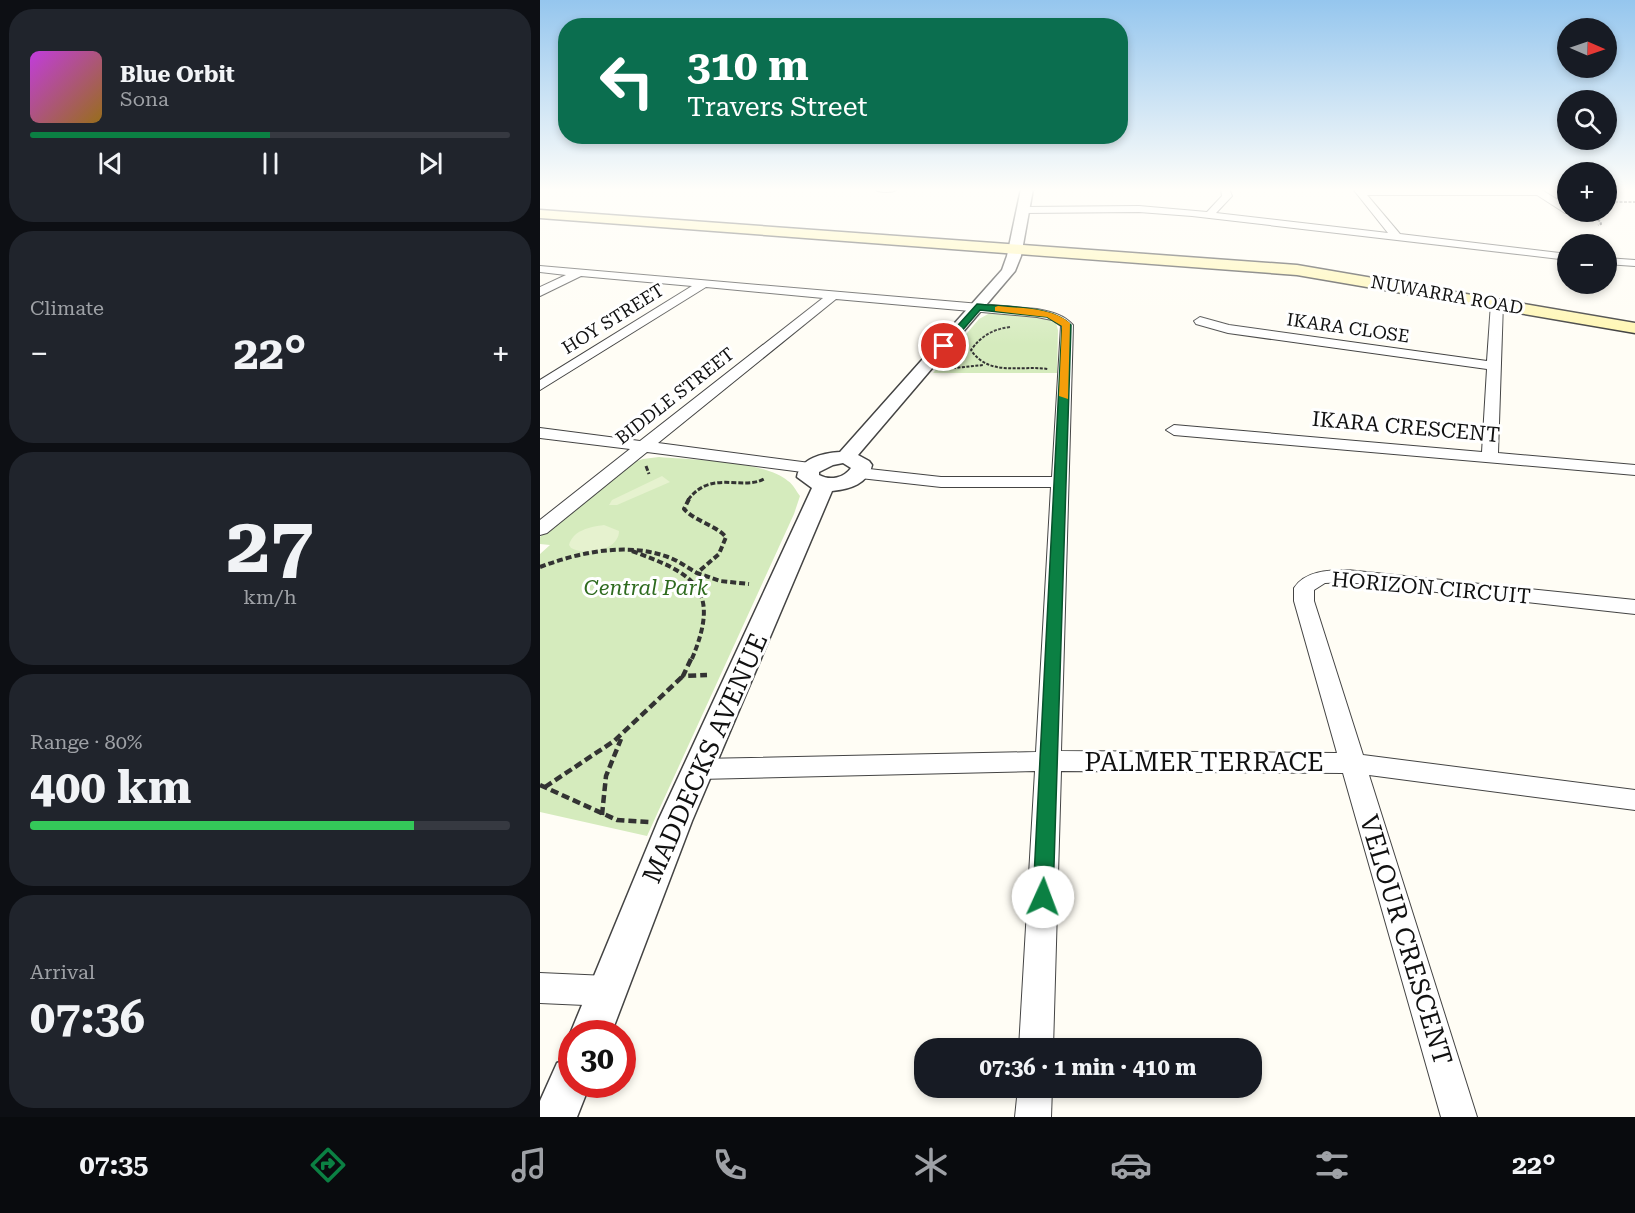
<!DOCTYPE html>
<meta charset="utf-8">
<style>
body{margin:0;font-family:"Roboto Serif",serif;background:#20242c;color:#f1f3f6;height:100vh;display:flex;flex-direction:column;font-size:22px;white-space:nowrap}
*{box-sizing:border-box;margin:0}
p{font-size:20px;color:#9ea1a6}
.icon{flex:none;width:33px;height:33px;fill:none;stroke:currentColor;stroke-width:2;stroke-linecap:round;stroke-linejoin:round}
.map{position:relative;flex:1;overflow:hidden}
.side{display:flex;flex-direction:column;gap:9px;padding:9px;background:#0d0f14;width:540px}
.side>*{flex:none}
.hud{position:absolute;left:18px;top:18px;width:570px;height:126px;border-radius:24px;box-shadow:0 3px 9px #0003;background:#0b6e4f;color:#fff;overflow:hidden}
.needle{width:39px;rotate:92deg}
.fabs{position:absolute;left:1017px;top:18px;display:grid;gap:12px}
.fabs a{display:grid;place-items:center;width:60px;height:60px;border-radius:50%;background:#171b24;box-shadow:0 3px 9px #0003;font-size:30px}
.speed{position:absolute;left:18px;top:1020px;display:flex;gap:12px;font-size:30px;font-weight:700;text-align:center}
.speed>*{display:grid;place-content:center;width:78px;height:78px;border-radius:50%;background:#171b24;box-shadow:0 3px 9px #0003;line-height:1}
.speed .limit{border:9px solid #d22;background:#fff;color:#111}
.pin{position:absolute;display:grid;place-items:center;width:51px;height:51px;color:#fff;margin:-26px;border:3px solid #fff;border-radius:50%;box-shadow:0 2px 6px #0007}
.me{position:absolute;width:66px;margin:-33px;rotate:2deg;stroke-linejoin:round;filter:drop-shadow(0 0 4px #0008)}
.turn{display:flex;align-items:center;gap:21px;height:126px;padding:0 30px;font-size:27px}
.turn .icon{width:78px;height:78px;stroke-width:2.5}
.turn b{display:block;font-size:42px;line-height:51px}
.big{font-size:45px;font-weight:700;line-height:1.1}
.side .tile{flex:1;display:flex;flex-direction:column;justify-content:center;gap:9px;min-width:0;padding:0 21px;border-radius:24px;background:#20242c}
.side .dial{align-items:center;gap:0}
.dial b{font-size:78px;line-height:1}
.song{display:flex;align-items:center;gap:18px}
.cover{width:72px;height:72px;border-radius:9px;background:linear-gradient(135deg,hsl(290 70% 55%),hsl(40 70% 35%))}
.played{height:6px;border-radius:3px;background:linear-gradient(90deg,#0b8043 50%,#363941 50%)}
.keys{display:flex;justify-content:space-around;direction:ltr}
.heat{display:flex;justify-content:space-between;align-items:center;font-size:33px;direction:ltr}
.charge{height:9px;border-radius:4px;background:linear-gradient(90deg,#34c759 80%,#363941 0)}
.trip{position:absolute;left:374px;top:1038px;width:348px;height:60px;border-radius:24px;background:#171b24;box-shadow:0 3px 9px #0003;font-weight:700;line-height:60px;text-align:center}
.menu{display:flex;height:96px;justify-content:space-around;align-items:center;background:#090b0e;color:#9ea1a6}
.menu .icon{width:42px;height:42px}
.menu .active{color:#0b8043}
.menu b{font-size:27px;color:#f1f3f6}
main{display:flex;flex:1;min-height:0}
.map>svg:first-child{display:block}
</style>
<main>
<section class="side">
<div class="tile">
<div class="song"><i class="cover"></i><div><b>Blue Orbit</b><p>Sona</p></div></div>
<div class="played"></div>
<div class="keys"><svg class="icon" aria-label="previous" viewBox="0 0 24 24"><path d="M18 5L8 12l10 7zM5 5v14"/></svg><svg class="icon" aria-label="pause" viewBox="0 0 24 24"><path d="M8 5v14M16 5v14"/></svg><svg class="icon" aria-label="next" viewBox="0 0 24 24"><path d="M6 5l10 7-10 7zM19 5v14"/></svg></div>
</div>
<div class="tile"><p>Climate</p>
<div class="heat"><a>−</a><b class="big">22°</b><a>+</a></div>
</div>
<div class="tile dial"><b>27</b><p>km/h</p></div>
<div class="tile"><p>Range · 80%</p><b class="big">400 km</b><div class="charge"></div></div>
<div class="tile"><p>Arrival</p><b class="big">07:36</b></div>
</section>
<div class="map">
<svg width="1095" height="1117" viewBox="0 0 1095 1117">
<rect width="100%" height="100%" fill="#fffdf5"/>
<g fill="#d5ebbd">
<path d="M450,313C471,312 498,313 516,323L518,330L517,373H393L439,319Z"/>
<path d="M119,457C152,460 223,460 248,481C253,484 256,491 260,496L254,514L107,836L0,812V554L10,545L0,544V537L89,464L103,459Z"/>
</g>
<g fill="#e6f2cf">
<path d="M122,476L130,482L77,505H69L72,500Z"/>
<path d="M64,525L79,531C79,551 45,556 31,548L29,545C33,530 50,527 64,525Z"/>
</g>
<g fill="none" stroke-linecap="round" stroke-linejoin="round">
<g stroke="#444" stroke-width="2">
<g id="minor">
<path d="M335,189H358C353,193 339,193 335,189Z"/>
<path d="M681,189H689L692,196L676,213L848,233L813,189H1000L1028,206V212H1032L1031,213H1025L997,195H827L860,234L1028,254V260L652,216L599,212L484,213L479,210L484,207L599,206L667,212L682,196Z"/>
<path d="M1066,258L1095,260V266L1066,264Z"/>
<path d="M0,266L497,309C511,312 523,314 533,325L521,751L797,753L754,601V588C765,571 788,570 807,570L1095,600V614L807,582L785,583L774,590V601L823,755L1095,790V810L829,775L937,1117H901L803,773L521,771L513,1048H479L495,771L159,779L150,776L146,769L150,762L159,759L496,752L511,487H401L320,478L314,477L311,473L314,469L320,468L401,477H512L521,326L512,320L497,317L296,299L118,443L270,463L276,464L278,468L276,472L270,473L107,452L7,533L0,535V520L90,449L0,438V428L100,441L283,298L166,287L0,390V380L152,286L41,276L0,296V287L26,275L0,272Z"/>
<path d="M957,299L963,303L958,453L1095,465V475L634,435L626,430L634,425L942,452L947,369L688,333L656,324L654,321L660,317L689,325L947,361L951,303Z"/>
<path d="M0,973L67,976L78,980L83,991L78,1002L67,1006L0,1003Z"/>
<path d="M478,1088H512L511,1117H475Z"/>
</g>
</g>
<g stroke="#444" stroke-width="3">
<g id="tertiary">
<path d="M481,189H493L481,256L475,271L318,455L329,461L332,465C328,484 310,489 292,491L152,821L71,1034H32V1038L30,1034L118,821L272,488L257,477C260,458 283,453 300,452L462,270L467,256ZM303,463L311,468C304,478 290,481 279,475V472L293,465Z"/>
<path d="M32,1057V1084H50L37,1117H0V1101L17,1063Z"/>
</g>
</g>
<g stroke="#333" stroke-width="3">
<path id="secondary" d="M0,210L757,265L1095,323V333L757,275L0,218Z"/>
</g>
<g stroke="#333" stroke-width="2" stroke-dasharray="3 1.5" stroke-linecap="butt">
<path d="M1066,202H1095"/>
<path d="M1041,212L1060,221L1061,224L1058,225"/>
<path d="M470,327C453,329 441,336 431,350C449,377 480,365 508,369"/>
<path d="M404,369L444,365"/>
</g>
<g stroke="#333" stroke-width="3" stroke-dasharray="5 2" stroke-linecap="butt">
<path d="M106,466L109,474"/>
<path d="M148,500C171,469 201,491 224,479"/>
</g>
<g stroke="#333" stroke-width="4" stroke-dasharray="6 3" stroke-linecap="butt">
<path d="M149,499L144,509C156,522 174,524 186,537L179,554L157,573L180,581L209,584"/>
<path d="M92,551C155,574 182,589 151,661"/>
<path d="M0,567C40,552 87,542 128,557C139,561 148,568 157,573"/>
</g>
<g stroke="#333" stroke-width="4.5" stroke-dasharray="8 4" stroke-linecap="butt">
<path d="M151,659L143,676L167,675"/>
<path d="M0,785L77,820L109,822"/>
<path d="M5,787L74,741L143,676"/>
<path d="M62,815L66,776L81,739"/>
</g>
<use href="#minor" fill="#fff" fill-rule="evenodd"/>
<use href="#tertiary" fill="#fff" fill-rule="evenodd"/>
<use href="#secondary" fill="#fff6b0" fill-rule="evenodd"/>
</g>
<linearGradient id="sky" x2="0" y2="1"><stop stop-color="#95c6ee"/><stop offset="0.55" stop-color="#fffefa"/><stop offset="1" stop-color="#fffefa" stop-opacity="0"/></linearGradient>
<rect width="1095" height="345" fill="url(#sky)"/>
<path fill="#0b8043" stroke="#07532c" stroke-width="1.5" d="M437,304C465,307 512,305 531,325L513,897L510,903L503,906L496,903L493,897L522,326L507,317L440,310L407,348H401V344Z"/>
<path fill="#f59e0b" d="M458,306C483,309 510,307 530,323L528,399L519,396L522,326L507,317L455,311V307Z"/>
<g text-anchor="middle" stroke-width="6" stroke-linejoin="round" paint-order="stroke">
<g font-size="18" fill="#111" stroke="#fff">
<text transform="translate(907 295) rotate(10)" y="6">NUWARRA ROAD</text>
<text transform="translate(73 319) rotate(-32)" y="6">HOY STREET</text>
<text transform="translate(808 328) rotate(8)" y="6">IKARA CLOSE</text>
<text transform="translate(135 396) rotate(-38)" y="6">BIDDLE STREET</text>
</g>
<g font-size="21" fill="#111" stroke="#fff">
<text transform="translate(866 427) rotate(5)" y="7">IKARA CRESCENT</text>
<text transform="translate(891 588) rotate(5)" y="7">HORIZON CIRCUIT</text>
</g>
<g font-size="21" font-style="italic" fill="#2f6b1f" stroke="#fff">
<text x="106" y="595">Central Park</text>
</g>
<g font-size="26" fill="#111" stroke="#fff">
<text transform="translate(165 758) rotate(-66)" y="9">MADDECKS AVENUE</text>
<text x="664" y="771">PALMER TERRACE</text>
<text transform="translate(866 940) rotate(73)" y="9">VELOUR CRESCENT</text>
</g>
</g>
</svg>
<div class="fabs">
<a><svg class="needle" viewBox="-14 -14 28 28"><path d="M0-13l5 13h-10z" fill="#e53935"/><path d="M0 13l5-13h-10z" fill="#9ea1a6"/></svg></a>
<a><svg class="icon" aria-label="search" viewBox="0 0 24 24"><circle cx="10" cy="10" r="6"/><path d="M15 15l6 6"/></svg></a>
<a>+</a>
<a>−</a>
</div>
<div class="speed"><div class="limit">30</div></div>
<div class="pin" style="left:404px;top:346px;background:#d93025"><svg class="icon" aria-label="arrive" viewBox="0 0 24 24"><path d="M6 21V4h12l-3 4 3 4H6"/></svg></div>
<svg class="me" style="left:503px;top:897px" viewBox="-20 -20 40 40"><circle r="19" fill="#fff"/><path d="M0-13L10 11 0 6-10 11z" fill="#0b8043"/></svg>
<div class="trip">07:36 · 1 min · 410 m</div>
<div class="hud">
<div class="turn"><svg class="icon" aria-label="left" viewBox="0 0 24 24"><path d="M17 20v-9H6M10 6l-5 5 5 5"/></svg><div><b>310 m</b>Travers Street</div></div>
</div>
</div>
</main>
<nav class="menu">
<b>07:35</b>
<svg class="icon active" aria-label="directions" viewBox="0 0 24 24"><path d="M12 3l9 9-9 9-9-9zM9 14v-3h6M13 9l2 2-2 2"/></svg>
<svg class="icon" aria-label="music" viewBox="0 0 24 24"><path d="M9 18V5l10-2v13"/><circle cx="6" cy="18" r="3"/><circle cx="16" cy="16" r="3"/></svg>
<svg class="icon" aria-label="phone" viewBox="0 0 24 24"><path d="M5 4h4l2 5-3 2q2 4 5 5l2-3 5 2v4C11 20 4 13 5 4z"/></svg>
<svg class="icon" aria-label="climate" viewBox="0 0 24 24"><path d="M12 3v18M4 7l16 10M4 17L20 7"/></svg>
<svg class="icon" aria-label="car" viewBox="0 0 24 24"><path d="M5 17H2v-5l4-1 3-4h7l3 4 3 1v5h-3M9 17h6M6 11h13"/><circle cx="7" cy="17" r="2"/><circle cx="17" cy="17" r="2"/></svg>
<svg class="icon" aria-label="filters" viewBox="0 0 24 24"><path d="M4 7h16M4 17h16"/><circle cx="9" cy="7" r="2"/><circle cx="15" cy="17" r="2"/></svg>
<b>22°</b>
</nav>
